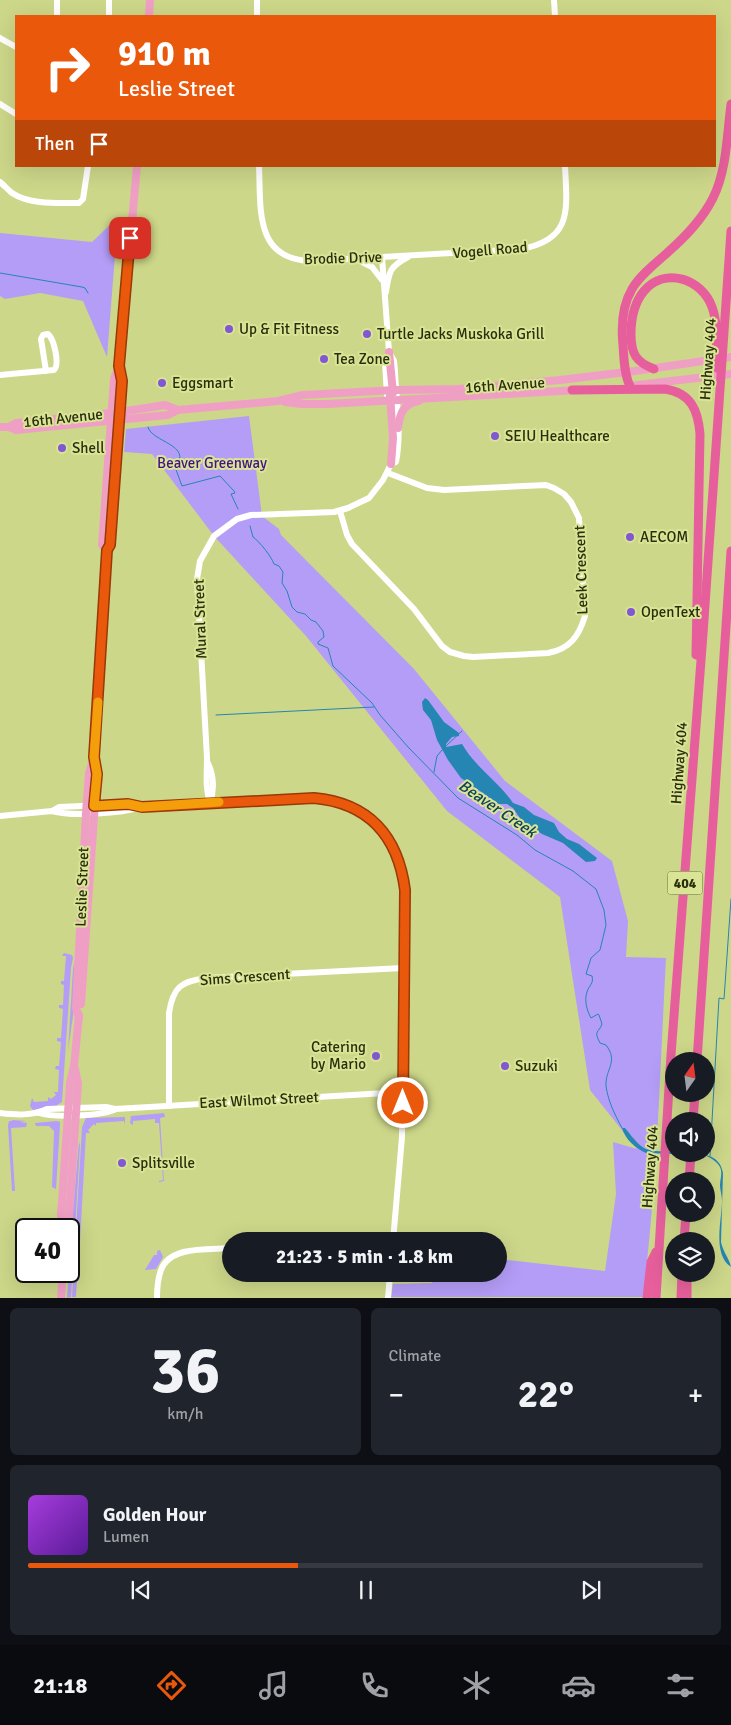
<!DOCTYPE html>
<meta charset="utf-8">
<style>
body{margin:0;font-family:Signika,sans-serif;background:#20242c;color:#f1f3f6;height:100vh;display:flex;flex-direction:column;font-size:19px;white-space:nowrap}
*{box-sizing:border-box;margin:0}
p{font-size:16px;color:#9ea1a6}
.icon{flex:none;width:28px;height:28px;fill:none;stroke:currentColor;stroke-width:2;stroke-linecap:round;stroke-linejoin:round}
.map{position:relative;height:1298px;overflow:hidden}
.details{display:flex;flex-direction:column;gap:10px;padding:10px;background:#0d0f14;flex:1}
.details>*{flex:none}
.hud{position:absolute;left:15px;top:15px;width:701px;height:152px;border-radius:0px;box-shadow:0 5px 20px #0002;background:#ea580c;color:#fff;overflow:hidden}
.needle{width:32px;rotate:14deg}
.fabs{position:absolute;left:665px;top:1052px;display:grid;gap:10px}
.fabs a{display:grid;place-items:center;width:50px;height:50px;border-radius:50%;background:#171b24;box-shadow:0 5px 20px #0002;font-size:25px}
.speed{position:absolute;left:15px;top:1218px;display:flex;gap:10px;font-size:25px;font-weight:700;text-align:center}
.speed>*{display:grid;place-content:center;width:65px;height:65px;border-radius:50%;background:#171b24;box-shadow:0 5px 20px #0002;line-height:1}
.speed .limit{border:2px solid #111;border-radius:8px;background:#fff;color:#111}
.pin{position:absolute;display:grid;place-items:center;width:42px;height:42px;color:#fff;margin:-21px;border-radius:10px;box-shadow:0 2px 8px #0006}
.me{position:absolute;width:55px;margin:-28px;rotate:0deg;stroke-linejoin:round;filter:drop-shadow(0 0 4px #0008)}
.turn{display:flex;align-items:center;gap:18px;height:105px;padding:0 20px;font-size:22px}
.turn .icon{width:65px;height:65px;stroke-width:2.5}
.turn b{display:block;font-size:35px;line-height:42px}
.then{display:flex;align-items:center;height:48px;padding:0 20px;background:#0003;gap:10px;font-size:19px}
.big{font-size:38px;font-weight:700;line-height:1.1}
.details .card{flex:1;display:flex;flex-direction:column;justify-content:center;gap:8px;min-width:0;padding:0 18px;border-radius:8px;background:#20242c}
.details .dial{align-items:center;gap:0}
.dial b{font-size:65px;line-height:1}
.song{display:flex;align-items:center;gap:15px}
.cover{width:60px;height:60px;border-radius:8px;background:linear-gradient(135deg,hsl(280 70% 55%),hsl(270 70% 35%))}
.played{height:5px;border-radius:2px;background:linear-gradient(90deg,#ea580c 40%,#363941 40%)}
.keys{display:flex;justify-content:space-around;direction:ltr}
.heat{display:flex;justify-content:space-between;align-items:center;font-size:28px;direction:ltr}
.details .tiles{flex:1;display:grid;gap:10px;grid-template-columns:1fr 1fr}
.card:last-child{grid-column:span 2}
.trip{position:absolute;left:222px;top:1232px;width:285px;height:50px;border-radius:25px;background:#171b24;box-shadow:0 5px 20px #0002;font-weight:700;line-height:50px;text-align:center}
.tab-bar{display:flex;height:80px;justify-content:space-around;align-items:center;background:#090b0e;color:#9ea1a6}
.tab-bar .icon{width:35px;height:35px}
.tab-bar .active{color:#ea580c}
.tab-bar b{font-size:22px;color:#f1f3f6}
.map>svg:first-child{display:block}
</style>
<div class="map">
<svg width="731" height="1298" viewBox="0 0 731 1298">
<rect width="100%" height="100%" fill="#cdd789"/>
<g fill="#b49df7">
<path d="M118,217L107,357L83,301L40,293L5,299L0,296V233L92,242Z"/>
<path d="M249,416L262,516L279,529L281,535L414,669L505,781L612,861L628,921L626,957L666,958C660,1071 657,1185 643,1297H391L393,1284L432,1283L433,1274H499V1259L605,1271L616,1194L613,1142L637,1149L590,1090L560,897L447,811L306,636L214,536L152,454L124,452L126,429Z"/>
<path d="M64,953L72,955L73,958L71,968L62,1102L57,1105V1107L33,1110L30,1106L32,1098L34,1102L48,1101V1097L51,1099L56,1095L54,1092H58L59,1070L55,1069L56,1066H59L61,1042L57,1041V1038H61L63,1009L59,1008V1005H63L64,985L61,984V981H64L66,956H62Z"/>
<path d="M75,959L73,1016L68,1051L73,969Z"/>
<path d="M164,1113L165,1117L160,1118L164,1181L159,1182V1181L163,1180L159,1123H155V1119L133,1121V1125L130,1123L131,1116Z"/>
<path d="M125,1117V1125L124,1121L96,1123V1126L94,1124L88,1130L90,1133H86L78,1278L80,1280L77,1281L76,1297H72L82,1127L86,1118Z"/>
<path d="M13,1120L26,1121L20,1122L27,1123L26,1127L11,1128L15,1191H12L8,1125L9,1121H19H11Z"/>
<path d="M57,1121L60,1122V1125L56,1189L52,1187L54,1131L49,1126H36L35,1123Z"/>
<path d="M79,1141L80,1146L71,1297L67,1298L73,1210Z"/>
<path d="M160,1250L163,1257L156,1269L145,1270L154,1255H157V1251Z"/>
</g>
<g fill="#2585b3">
<path d="M425,698L428,700L444,722L459,733V736L452,737L446,744V747L462,744C475,767 499,782 513,803L524,807L534,815L554,823L559,832L567,839L579,844L597,858L595,861L586,862L563,843L542,834L522,821L513,808L507,804H499L461,778L448,760L437,740L431,720L423,710L422,702Z"/>
<path d="M622,1128H625C645,1153 643,1150 674,1152V1154C691,1154 719,1149 723,1173L721,1242C723,1252 729,1258 731,1267C712,1254 722,1219 722,1201C722,1195 720,1190 720,1185C720,1180 722,1175 721,1170C720,1163 710,1157 704,1155L646,1153C635,1148 625,1139 622,1128Z"/>
</g>
<g fill="none" stroke-linecap="round" stroke-linejoin="round">
<g stroke="#2585b3" stroke-width="1">
<path d="M0,273L82,287L85,288L88,293"/>
<path d="M148,427C151,442 194,445 175,467L182,486L220,476L234,491L235,493L231,494L238,509"/>
<path d="M250,526L253,537C260,542 271,556 274,564L279,566L283,572L282,583L287,591L292,607L297,612L305,614L311,620L316,622L323,631L324,637L318,642V644L328,648L333,666L372,703L380,715L408,747L458,798L517,835L535,850L573,871L596,889L604,910L606,925L600,950L591,958L586,974L592,976C594,984 589,985 587,992C584,1000 587,1011 591,1018L598,1014L599,1015L602,1024C599,1033 593,1030 600,1043L606,1045C619,1062 605,1069 606,1086C608,1101 615,1115 622,1128"/>
<path d="M216,715L374,707"/>
<path d="M446,746L462,731"/>
<path d="M434,772L437,756L443,749"/>
<path d="M710,1156L719,998L724,999L731,899"/>
</g>
<g stroke="#fff" stroke-width="6">
<path d="M257,0V16"/>
<path d="M554,0L555,16"/>
<path d="M57,16V0"/>
<path d="M109,16V0"/>
<path d="M0,38L16,47"/>
<path d="M0,104L16,114"/>
<path d="M259,166C261,209 254,260 312,261L521,249C573,240 567,209 565,166"/>
<path d="M0,182C4,185 8,190 12,193C30,205 58,203 79,203L83,199L88,166"/>
<path d="M356,259L372,267L382,280"/>
<path d="M386,292C389,272 389,267 408,257"/>
<path d="M0,375L54,370C60,364 54,339 48,334L43,335L41,339L46,371"/>
<path d="M387,395L385,362L389,352"/>
<path d="M340,511L347,535L352,544L414,609L442,646L450,652L464,656L473,657L548,653C570,649 579,636 585,616L579,518L571,502L564,494L554,488L546,485L444,490L427,488L388,473"/>
<path d="M207,761C214,775 215,788 210,803"/>
<path d="M210,803C205,788 207,774 207,758L197,579L200,561L214,536L237,519L251,515L334,512L348,508L369,498L383,480L391,464L396,462C402,432 396,401 395,371L394,361L389,352L382,257"/>
<path d="M52,811L59,807L128,804L141,807"/>
<path d="M0,816L52,811C73,817 121,813 142,807L314,798C369,804 398,836 405,890L402,1137L393,1241"/>
<path d="M169,1106V1013C173,987 181,981 207,978L403,968"/>
<path d="M0,1113C16,1115 32,1116 47,1109L106,1107L115,1109L403,1092"/>
<path d="M39,1113C54,1118 99,1116 114,1110"/>
<path d="M357,1241L393,1239"/>
<path d="M157,1298C157,1289 158,1278 161,1270C170,1245 210,1250 231,1248"/>
<path d="M388,1298L390,1274"/>
</g>
<g stroke="#f09fc4" stroke-width="8">
<path d="M149,16L150,0"/>
<path d="M389,352L393,393"/>
<path d="M629,386L731,374"/>
<path d="M390,396L393,438L391,464"/>
<path d="M285,402L302,404H327L578,390"/>
<path d="M0,427H9L16,430L168,415L178,410"/>
<path d="M9,427L16,423L120,412L165,405L178,410L278,401L303,395L395,390L458,389L560,380L635,371L731,357"/>
<path d="M398,428C400,413 403,404 419,401"/>
<path d="M107,550L102,545L114,379L119,366L137,166"/>
<path d="M81,1004L97,774L95,761"/>
<path d="M79,1018L76,1008L86,813L89,773L94,757L107,550L110,545L122,381L119,366"/>
<path d="M65,1226L61,1216L70,1083L74,1066L79,1015"/>
<path d="M65,1227L69,1217L78,1083L75,1069"/>
<path d="M61,1298L63,1271"/>
</g>
<g stroke="#e65f9c" stroke-width="9">
<path d="M654,369C636,362 631,354 631,334C631,319 634,303 644,291C665,266 702,279 712,307C719,326 716,348 716,368"/>
<path d="M630,386C624,374 624,358 623,345C621,325 622,306 632,289C640,275 655,264 667,253C685,237 702,220 713,198C727,170 727,134 731,104"/>
<path d="M572,390L665,389C691,393 698,410 700,434L696,655"/>
<path d="M697,1061L731,551"/>
<path d="M693,1121L695,1094"/>
<path d="M689,1181L691,1154"/>
<path d="M684,1241L686,1214"/>
<path d="M687,1278V1298"/>
<path d="M647,1298L651,1262L656,1252"/>
<path d="M656,1298L671,1055L703,634L731,231"/>
<path d="M681,1298L682,1274"/>
</g>
</g>
<g fill="none" stroke-linecap="round" stroke-linejoin="round">
<g stroke="#983908" stroke-width="12">
<path id="route" d="M130,238L119,366L122,381L110,545L107,550L94,757L97,774L94,806L128,804L142,807L314,798C369,803 398,836 405,890L403,1103"/>
</g>
<use href="#route" stroke="#ea580c" stroke-width="9"/>
<path stroke="#f59e0b" stroke-width="9" d="M98,702L94,757L97,774L94,806L128,804L142,807L219,802"/>
</g>
<g fill="#7f58d2" stroke="#dae495" stroke-width="2">
<circle cx="229" cy="329" r="5"/>
<circle cx="367" cy="334" r="5"/>
<circle cx="324" cy="359" r="5"/>
<circle cx="162" cy="383" r="5"/>
<circle cx="495" cy="436" r="5"/>
<circle cx="62" cy="448" r="5"/>
<circle cx="630" cy="537" r="5"/>
<circle cx="631" cy="612" r="5"/>
<circle cx="376" cy="1056" r="5"/>
<circle cx="505" cy="1066" r="5"/>
<circle cx="122" cy="1163" r="5"/>
</g>
<g text-anchor="middle" stroke-width="4" stroke-linejoin="round" paint-order="stroke">
<rect fill="#dae495" stroke="#5f6536" stroke-width="1" x="667.5" y="871.5" width="35" height="23" rx="4"/>
<g font-size="14" font-weight="bold" fill="#2a2e0d">
<text x="685" y="888">404</text>
</g>
<g font-size="15" fill="#2a2e0d" stroke="#dae495">
<text transform="translate(490 250) rotate(-5)" y="5">Vogell Road</text>
<text transform="translate(343 258) rotate(-2)" y="5">Brodie Drive</text>
<text transform="translate(708 359) rotate(-86)" y="5">Highway 404</text>
<text transform="translate(505 385) rotate(-4)" y="5">16th Avenue</text>
<text transform="translate(63 418) rotate(-6)" y="5">16th Avenue</text>
<text transform="translate(581 570) rotate(-92)" y="5">Leek Crescent</text>
<text transform="translate(200 619) rotate(-92)" y="5">Mural Street</text>
<text transform="translate(679 763) rotate(-86)" y="5">Highway 404</text>
<text transform="translate(82 887) rotate(-88)" y="5">Leslie Street</text>
<text transform="translate(245 977) rotate(-4)" y="5">Sims Crescent</text>
<text transform="translate(259 1100) rotate(-3)" y="5">East Wilmot Street</text>
<text transform="translate(650 1167) rotate(-86)" y="5">Highway 404</text>
</g>
<g font-size="15" fill="#2a2e0d" stroke="#dae495" text-anchor="start">
<text x="239" y="334">Up &amp; Fit Fitness</text>
<text x="377" y="339">Turtle Jacks Muskoka Grill</text>
<text x="334" y="364">Tea Zone</text>
<text x="172" y="388">Eggsmart</text>
<text x="505" y="441">SEIU Healthcare</text>
<text x="72" y="453">Shell</text>
<text x="640" y="542">AECOM</text>
<text x="641" y="617">OpenText</text>
<text x="366" y="1052" text-anchor="end">Catering<tspan x="366" dy="17">by Mario</tspan></text>
<text x="515" y="1071">Suzuki</text>
<text x="132" y="1168">Splitsville</text>
</g>
<g font-size="15" fill="#431384" stroke="#dae495">
<text x="212" y="468">Beaver Greenway</text>
</g>
<g font-size="16" font-style="italic" fill="#0d4159" stroke="#dae495">
<text transform="translate(498 808) rotate(34)" y="6">Beaver Creek</text>
</g>
</g>
</svg>
<div class="fabs">
<a><svg class="needle" viewBox="-14 -14 28 28"><path d="M0-13l5 13h-10z" fill="#e53935"/><path d="M0 13l5-13h-10z" fill="#9ea1a6"/></svg></a>
<a><svg class="icon" aria-label="sound" viewBox="0 0 24 24"><path d="M4 9h4l5-4v14l-5-4H4zM17 9q2 3 0 6"/></svg></a>
<a><svg class="icon" aria-label="search" viewBox="0 0 24 24"><circle cx="10" cy="10" r="6"/><path d="M15 15l6 6"/></svg></a>
<a><svg class="icon" aria-label="layers" viewBox="0 0 24 24"><path d="M12 4l9 5-9 5-9-5zM3 14l9 5 9-5"/></svg></a>
</div>
<div class="speed"><div class="limit">40</div></div>
<div class="pin" style="left:130px;top:238px;background:#d93025"><svg class="icon" aria-label="arrive" viewBox="0 0 24 24"><path d="M6 21V4h12l-3 4 3 4H6"/></svg></div>
<svg class="me" style="left:403px;top:1103px" viewBox="-20 -20 40 40"><circle r="17" fill="#ea580c" stroke="#fff" stroke-width="3"/><path d="M0-11L8 9 0 5-8 9z" fill="#fff"/></svg>
<div class="trip">21:23 · 5 min · 1.8 km</div>
<div class="hud">
<div class="turn"><svg class="icon" aria-label="right" viewBox="0 0 24 24"><path d="M7 20v-9h11M14 6l5 5-5 5"/></svg><div><b>910 m</b>Leslie Street</div></div>
<div class="then">Then<svg class="icon" aria-label="arrive" viewBox="0 0 24 24"><path d="M6 21V4h12l-3 4 3 4H6"/></svg></div>
</div>
</div>
<section class="details">
<div class="tiles">
<div class="card dial"><b>36</b><p>km/h</p></div>
<div class="card"><p>Climate</p>
<div class="heat"><a>−</a><b class="big">22°</b><a>+</a></div>
</div>
<div class="card">
<div class="song"><i class="cover"></i><div><b>Golden Hour</b><p>Lumen</p></div></div>
<div class="played"></div>
<div class="keys"><svg class="icon" aria-label="previous" viewBox="0 0 24 24"><path d="M18 5L8 12l10 7zM5 5v14"/></svg><svg class="icon" aria-label="pause" viewBox="0 0 24 24"><path d="M8 5v14M16 5v14"/></svg><svg class="icon" aria-label="next" viewBox="0 0 24 24"><path d="M6 5l10 7-10 7zM19 5v14"/></svg></div>
</div>
</div>
</section>
<nav class="tab-bar">
<b>21:18</b>
<svg class="icon active" aria-label="directions" viewBox="0 0 24 24"><path d="M12 3l9 9-9 9-9-9zM9 14v-3h6M13 9l2 2-2 2"/></svg>
<svg class="icon" aria-label="music" viewBox="0 0 24 24"><path d="M9 18V5l10-2v13"/><circle cx="6" cy="18" r="3"/><circle cx="16" cy="16" r="3"/></svg>
<svg class="icon" aria-label="phone" viewBox="0 0 24 24"><path d="M5 4h4l2 5-3 2q2 4 5 5l2-3 5 2v4C11 20 4 13 5 4z"/></svg>
<svg class="icon" aria-label="climate" viewBox="0 0 24 24"><path d="M12 3v18M4 7l16 10M4 17L20 7"/></svg>
<svg class="icon" aria-label="car" viewBox="0 0 24 24"><path d="M5 17H2v-5l4-1 3-4h7l3 4 3 1v5h-3M9 17h6M6 11h13"/><circle cx="7" cy="17" r="2"/><circle cx="17" cy="17" r="2"/></svg>
<svg class="icon" aria-label="filters" viewBox="0 0 24 24"><path d="M4 7h16M4 17h16"/><circle cx="9" cy="7" r="2"/><circle cx="15" cy="17" r="2"/></svg>
</nav>
